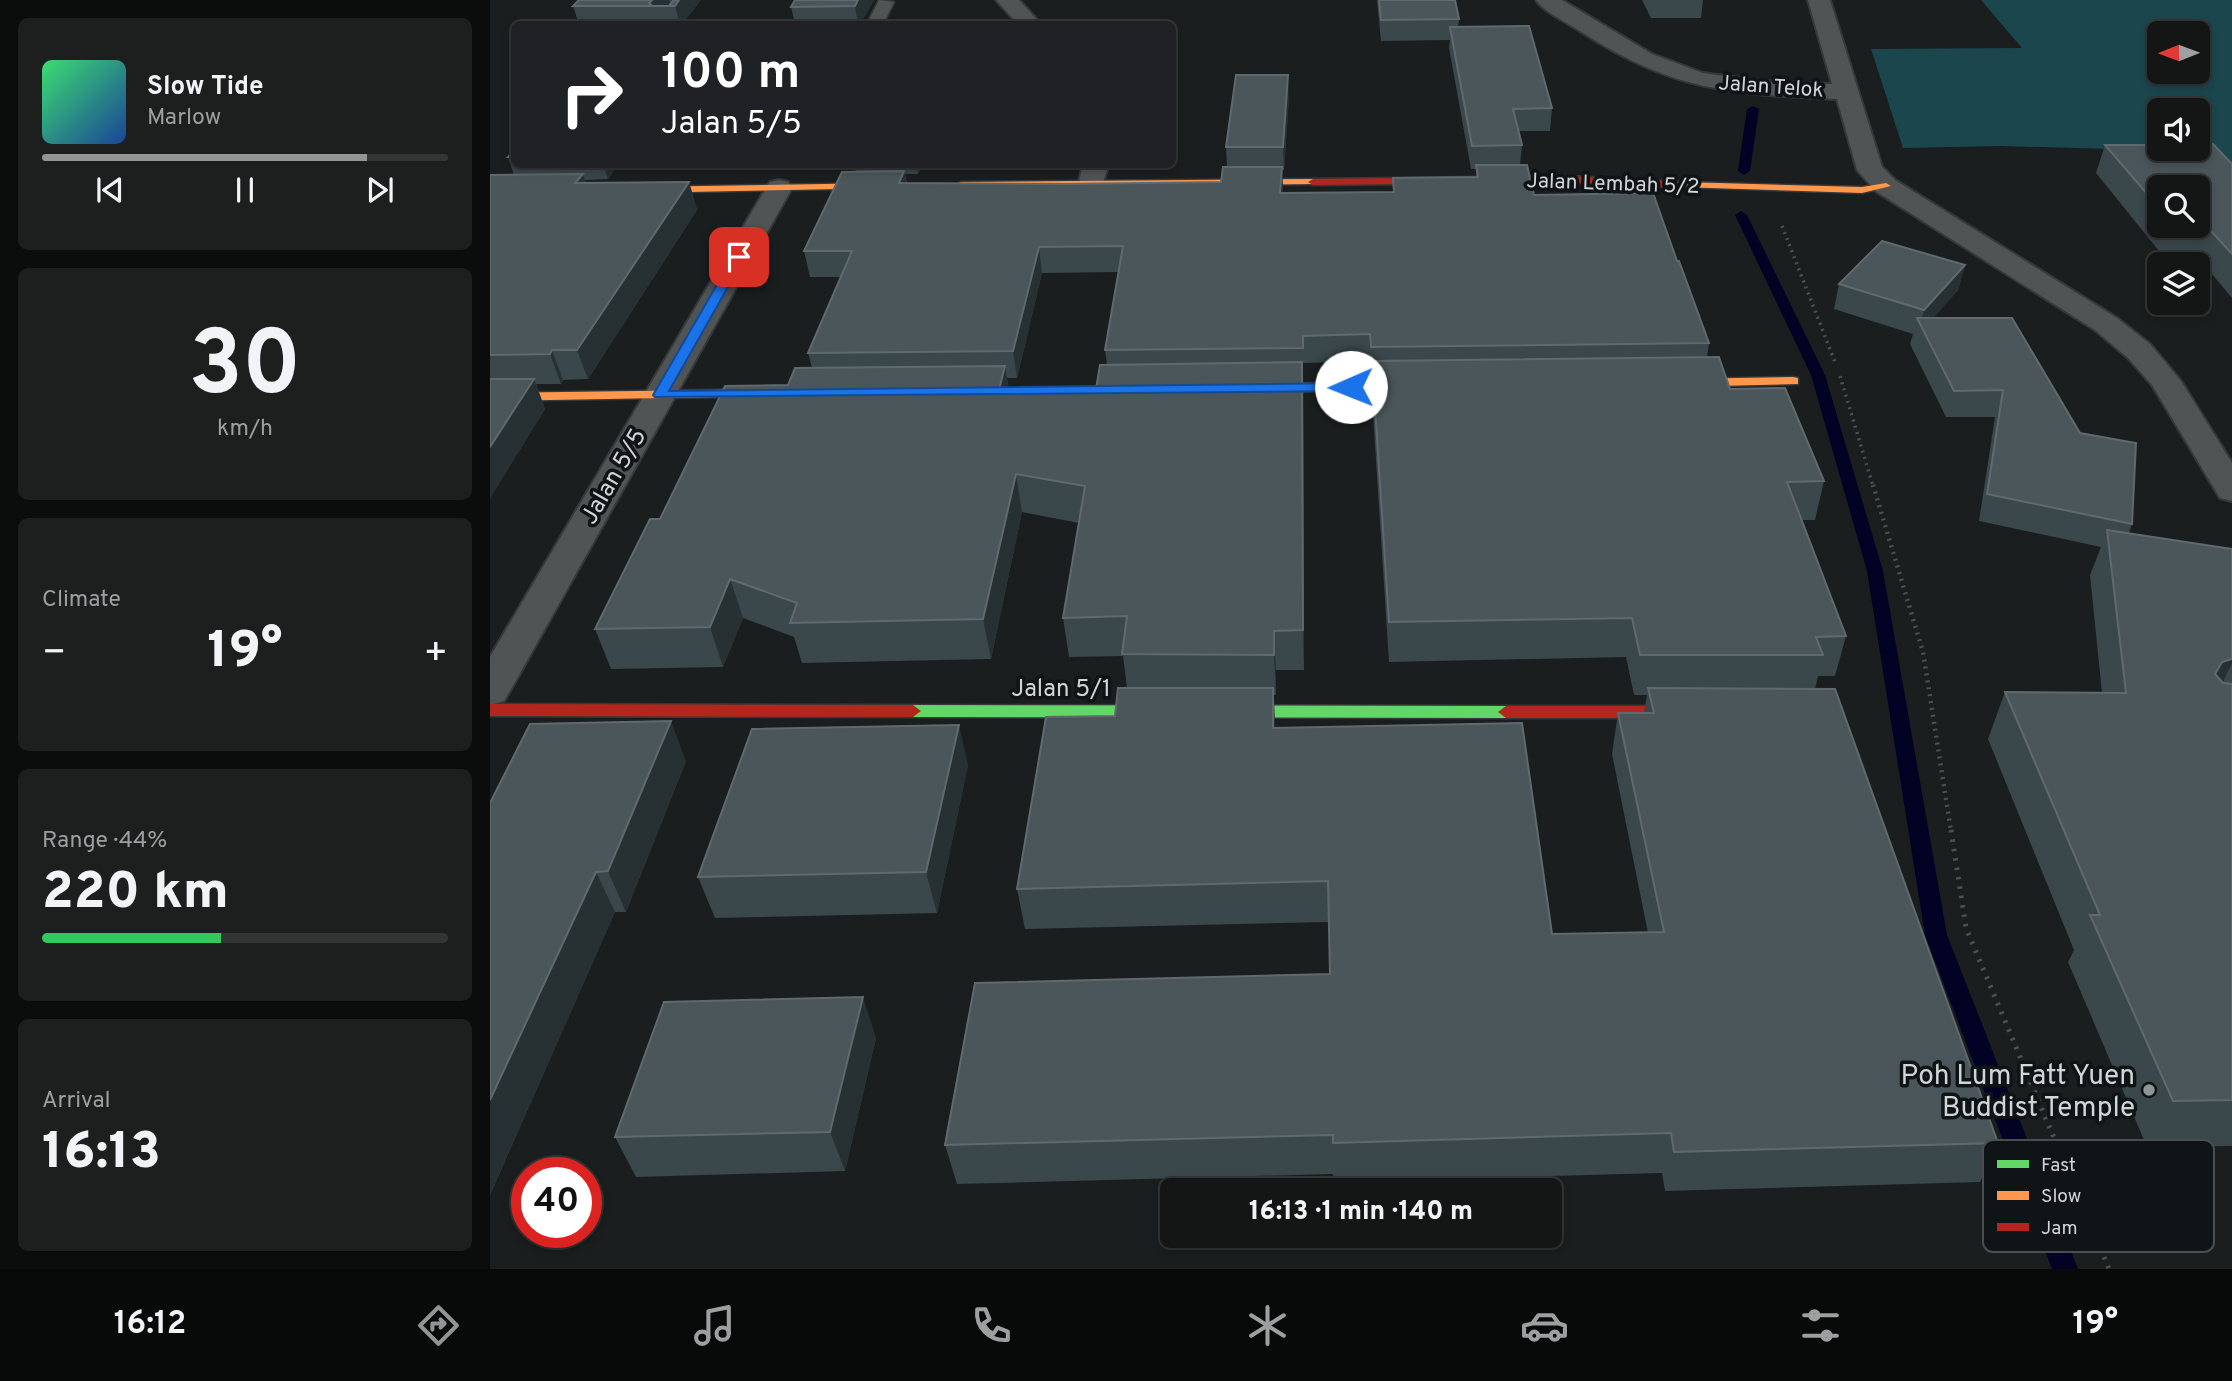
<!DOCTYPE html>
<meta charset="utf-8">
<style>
body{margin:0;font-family:Overpass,sans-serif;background:#1d1f1f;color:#f1f3f6;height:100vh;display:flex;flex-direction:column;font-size:26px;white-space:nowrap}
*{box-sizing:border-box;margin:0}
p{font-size:23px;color:#9d9fa1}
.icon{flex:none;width:38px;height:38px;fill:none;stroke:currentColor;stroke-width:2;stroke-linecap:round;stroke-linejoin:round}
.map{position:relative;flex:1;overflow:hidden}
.side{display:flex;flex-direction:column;gap:18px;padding:18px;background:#0b0c0c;width:490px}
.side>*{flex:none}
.guide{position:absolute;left:21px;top:21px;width:665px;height:147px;border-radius:10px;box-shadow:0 4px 10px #0003,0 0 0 2px #333535;background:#202124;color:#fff;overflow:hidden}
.needle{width:46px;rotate:269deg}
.buttons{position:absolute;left:1657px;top:21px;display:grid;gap:14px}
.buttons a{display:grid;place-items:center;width:63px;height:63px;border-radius:10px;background:#141616;box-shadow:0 4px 10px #0003,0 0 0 2px #333535;font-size:35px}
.speed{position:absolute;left:21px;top:1157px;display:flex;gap:14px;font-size:35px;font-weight:700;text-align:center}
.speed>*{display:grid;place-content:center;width:91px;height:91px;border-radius:50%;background:#141616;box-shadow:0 4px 10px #0003,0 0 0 2px #333535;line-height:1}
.speed .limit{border:10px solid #d22;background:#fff;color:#111}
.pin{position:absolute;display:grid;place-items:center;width:60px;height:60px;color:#fff;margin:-30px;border-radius:14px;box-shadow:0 4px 10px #0006}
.me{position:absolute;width:77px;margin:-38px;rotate:269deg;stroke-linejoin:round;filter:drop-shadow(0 0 5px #0008)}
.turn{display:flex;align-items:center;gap:24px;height:147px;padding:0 35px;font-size:32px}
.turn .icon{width:91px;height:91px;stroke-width:2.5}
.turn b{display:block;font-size:49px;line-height:60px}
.big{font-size:52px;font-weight:800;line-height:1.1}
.side .widget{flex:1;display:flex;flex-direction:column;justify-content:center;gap:10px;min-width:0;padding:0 24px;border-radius:10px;background:#1d1f1f}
.side .dial{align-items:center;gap:0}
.dial b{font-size:91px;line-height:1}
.song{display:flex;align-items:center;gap:21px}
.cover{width:84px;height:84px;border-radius:10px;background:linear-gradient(135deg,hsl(140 70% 55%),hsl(220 70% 35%))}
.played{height:7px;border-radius:4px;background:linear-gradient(90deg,#919596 80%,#333535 80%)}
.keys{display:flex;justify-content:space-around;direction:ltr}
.heat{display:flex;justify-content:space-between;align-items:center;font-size:38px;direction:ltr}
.charge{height:10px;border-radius:5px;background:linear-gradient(90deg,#34c759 44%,#333535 0)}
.trip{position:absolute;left:670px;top:1178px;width:402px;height:70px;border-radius:10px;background:#141616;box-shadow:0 4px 10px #0003,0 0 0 2px #333535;font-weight:800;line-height:70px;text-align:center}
.menu{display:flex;height:112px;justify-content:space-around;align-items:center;background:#080909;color:#9d9fa1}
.menu .icon{width:49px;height:49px}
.menu .current{color:#919596}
.menu b{font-size:32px;color:#f1f3f6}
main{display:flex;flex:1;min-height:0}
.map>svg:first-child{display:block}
</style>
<main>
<section class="side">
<div class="widget">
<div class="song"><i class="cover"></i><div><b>Slow Tide</b><p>Marlow</p></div></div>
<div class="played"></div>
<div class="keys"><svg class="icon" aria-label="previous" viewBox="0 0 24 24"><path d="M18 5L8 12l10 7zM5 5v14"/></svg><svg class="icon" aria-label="pause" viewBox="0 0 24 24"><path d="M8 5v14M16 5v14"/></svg><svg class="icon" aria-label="next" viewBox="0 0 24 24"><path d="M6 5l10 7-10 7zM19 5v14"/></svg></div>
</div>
<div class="widget dial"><b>30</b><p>km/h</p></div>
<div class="widget"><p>Climate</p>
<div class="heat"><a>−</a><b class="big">19°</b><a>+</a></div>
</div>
<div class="widget"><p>Range · 44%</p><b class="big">220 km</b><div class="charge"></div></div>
<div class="widget"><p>Arrival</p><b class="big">16:13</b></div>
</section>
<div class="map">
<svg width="1742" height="1269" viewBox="0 0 1742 1269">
<rect width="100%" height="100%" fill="#1a1e1e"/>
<path fill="#1b464e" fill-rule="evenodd" d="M1491,0H1742V173L1695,151L1510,146L1413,148L1381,49L1532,48ZM1670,33H1708V72H1670ZM1670,110H1708V149H1670Z"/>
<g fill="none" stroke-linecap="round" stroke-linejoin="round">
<g fill="#020324" fill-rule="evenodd">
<path d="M1263,106L1269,109L1260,171L1254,175L1248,171L1257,109Z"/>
<path d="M1251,211L1257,215L1335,375L1393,571L1457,935L1588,1269H1562L1435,935L1377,571L1321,375L1245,215Z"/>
</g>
<g stroke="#363839" stroke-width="3">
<path id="lane" d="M389,0L404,2L393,24H377Z"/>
</g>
<g stroke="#363839" stroke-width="4">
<g id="street">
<path d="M506,0H529L551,24H528Z"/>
<path d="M1046,0H1072L1162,54L1213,73L1272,81L1342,84L1318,0H1340L1392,167L1405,180L1627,318L1660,344L1691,381L1742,463V501L1730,498L1662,385L1638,358L1605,330L1387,192L1367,170L1347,99C1239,94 1183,91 1090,31C1077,22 1055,13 1046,0Z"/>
<path d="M593,164H619L611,188L602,190L593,188L589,182Z"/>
<path d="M289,180L298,182L302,188L20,691L14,701L0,705V657L276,188L280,182Z"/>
</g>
</g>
<g stroke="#363839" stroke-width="3">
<path id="fast" d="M423,705L1016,706L1024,712L1016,718L423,717L415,711Z"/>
</g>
<g stroke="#363839" stroke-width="3">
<g id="slow">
<path d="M823,179L828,182L827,184L471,188L466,185L471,182Z"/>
<path d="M1193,182L1372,187L1396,183L1401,186L1372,193L1189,187L1188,185Z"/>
<path d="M397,183L402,186L401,188L149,193L144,190L149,187Z"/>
<path d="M1303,377L1308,378V384L1186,387L1180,383L1186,379Z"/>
<path d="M933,382L940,386L938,389L759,392L752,388L759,384Z"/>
<path d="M283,389L288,390V396L0,401V393Z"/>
</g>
</g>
<g stroke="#363839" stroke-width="3">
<g id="jam">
<path d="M1079,176L1193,182L1198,185L1193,188L1079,182L823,185L818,182L823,179Z"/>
<path d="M0,704L423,705L431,711L423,717L0,716Z"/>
<path d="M1016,706H1206L1214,712L1206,718H1016L1008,712Z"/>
</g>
</g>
<g stroke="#4d5050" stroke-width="3.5" stroke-dasharray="2 4.5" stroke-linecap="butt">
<path d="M1292,226L1345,362"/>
<path d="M1350,376L1383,486"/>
</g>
<path stroke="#4d5050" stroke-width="4.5" stroke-dasharray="2 5" stroke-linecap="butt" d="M1383,485L1433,652L1461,831"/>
<path stroke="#4d5050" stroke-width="5" stroke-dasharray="2.5 7" stroke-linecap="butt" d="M1461,830L1476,928L1619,1269"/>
<use href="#lane" fill="#515455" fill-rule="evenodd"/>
<use href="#street" fill="#515455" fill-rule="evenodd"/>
<use href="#fast" fill="#63d668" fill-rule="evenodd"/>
<use href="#slow" fill="#ff974d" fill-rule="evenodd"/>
<use href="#jam" fill="#b3261e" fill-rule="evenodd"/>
</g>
<g fill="#3a474b" fill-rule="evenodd">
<path d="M89,0H211L192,24H89L83,6Z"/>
<path d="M384,0L370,24H305L301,7Z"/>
<path d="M887,0H965L969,19L968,27L1062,108L1060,131H1028L1032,145L1030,165L1044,195L1187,261L1219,343L1217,357L1240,389L1334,481L1325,520H1311L1356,636L1345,676H1328L1325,689L1508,1143L1490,1182L1175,1191L1172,1173L844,1182L843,1174L467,1184L455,1145L840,974L839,922L535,929L527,889L625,716L637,688L633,656L579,657L573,618L589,523L532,512L501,659L312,663L304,637L253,618L233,667L121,669L105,629L170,519L298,385L322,368L318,353L351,277H320L314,251L366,172L365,164H433L428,174H415L417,183L577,184L731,182L737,167L736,147L799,97L794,170H792L793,193L903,192V178L986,177V169H981L959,48L960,40L891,41ZM628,272L615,350L617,365L606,389L519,390L517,378H527L552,273ZM880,361L881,374H882V398L899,662L1136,657L1144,695H1157L1154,713H1128L1122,754L1158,933L1062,934L785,728L784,695H786V670H814L813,363Z"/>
<path d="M1152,0H1213L1211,18H1161Z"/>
<path d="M1615,145L1742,164V298L1711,261L1678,262L1606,173ZM1670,187L1708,226H1670Z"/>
<path d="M24,150V164H129L118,179L95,180L96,183L199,182L207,210L98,379L73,380L71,384H46L55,409L0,498V175H24L18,157Z"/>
<path d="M1475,265L1468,290L1443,318L1642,524L1639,533L1742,549V1146L1657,1147L1578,962L1584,950L1498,739L1515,692L1612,693L1600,575L1611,547L1489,521L1505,417H1456L1420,344L1423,334L1344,309L1349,284Z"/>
<path d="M196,761L136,912H125L0,1195V803Z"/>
<path d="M478,765L447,913L225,918L208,877Z"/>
<path d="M386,1038L355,1171L146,1177L125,1137Z"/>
</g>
<g fill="#273033">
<path d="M162,0H179L181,6H160L159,3Z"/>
<path d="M189,0H211L192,24H190L185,6Z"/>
<path d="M368,0H384L370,24H368L365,6Z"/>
<path d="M798,75L799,97L794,170L793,147Z"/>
<path d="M113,164H129L118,179Z"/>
<path d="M427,164H433L428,174Z"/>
<path d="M792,167L793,191L791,219L790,193Z"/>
<path d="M414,171L419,196L409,183Z"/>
<path d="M93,174L102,201L85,183Z"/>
<path d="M199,182L207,210L98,379L87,350Z"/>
<path d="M549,247L552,273L527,378L523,351Z"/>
<path d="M1475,265L1468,290L1433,330L1430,326L1434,310Z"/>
<path d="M62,350L73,380L71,384L60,354Z"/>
<path d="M812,362L813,399L814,670L813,630Z"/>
<path d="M515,366L521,403L509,390Z"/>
<path d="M44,379L55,409L0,498V447Z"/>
<path d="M526,474L532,512L501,659L493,619Z"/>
<path d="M240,579L253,618L233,667L220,627Z"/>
<path d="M784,631L786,670V695L784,655Z"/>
<path d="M1742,659V663L1722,705L1725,674L1732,662Z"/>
<path d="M783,688L785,728V769L783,728Z"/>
<path d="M181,721L196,761L136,912L118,871Z"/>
<path d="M469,725L478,765L447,913L436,872Z"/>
<path d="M106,872L125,912L0,1195V1100Z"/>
<path d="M373,997L386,1038L355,1171L340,1132Z"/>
</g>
<g fill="#4b565a" stroke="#606a6e" stroke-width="2">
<path d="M89,0H162L159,3L162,6H179L184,0H189L185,6H83Z"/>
<path d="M305,0H368L365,6L301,7Z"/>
<path d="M889,0H965L969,19L891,20Z"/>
<path d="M1039,26L1062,108L1023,109L1032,145L982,146L960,27Z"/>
<path d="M746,75H798L793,147H736Z"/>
<path d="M1708,144H1723L1742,164V254L1722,232H1689L1683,226H1708V187H1670V209L1615,145H1670V149H1708Z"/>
<path d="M24,150V157H18Z"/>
<path d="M986,165H1037L1044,195L1163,193L1187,261H1189L1219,343L881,347L880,334L813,336V348L615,350L633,246L549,247L523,351L318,353L362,251H314L352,172L414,171L409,183L577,184L731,182L733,167H792L790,193L904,192L903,178L988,177Z"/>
<path d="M93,174L85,183L199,182L87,350H62L60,354L0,355V175Z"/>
<path d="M1392,241L1475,265L1434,310L1349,284Z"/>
<path d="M1427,318H1522L1590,433L1646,443L1642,524L1497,494L1513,390L1464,391Z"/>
<path d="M1229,357L1240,389L1295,388L1334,481L1297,482L1356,636L1326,637L1333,655H1150L1142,618L899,622L882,361Z"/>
<path d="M812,362L813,630L784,631V655L632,654L637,616L573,618L595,486L526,474L493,619L300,623L307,603L240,579L220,627L105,629L160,519H170L235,386L298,385L305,368L515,366L509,390L606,389L610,365Z"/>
<path d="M0,379H44L0,447Z"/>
<path d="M1617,530L1742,549V659L1732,662L1725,674L1733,683L1742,684V1100L1683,1101L1600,915H1610L1515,692L1636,693Z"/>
<path d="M628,688H783V728L1032,723L1062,934L1174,932L1128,713H1164L1158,688L1345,689L1508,1143L1184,1152L1181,1133L843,1143V1135L455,1145L485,983L840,974L838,881L527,889L556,717L625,716Z"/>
<path d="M181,721L118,871L106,872L0,1100V803L40,724Z"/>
<path d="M469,725L436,872L208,877L262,729Z"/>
<path d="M373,997L340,1132L125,1137L174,1002Z"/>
</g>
<path fill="#1a73e8" stroke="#114b97" stroke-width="2" d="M249,253L255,257L179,391L861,383L867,387L861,391L165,397L163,395L243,257Z"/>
<circle fill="#919596" stroke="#0f1517" stroke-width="2.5" cx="1659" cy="1090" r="7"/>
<g text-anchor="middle" stroke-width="7" stroke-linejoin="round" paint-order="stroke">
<g font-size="21" fill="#d1d5d6" stroke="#0f1517">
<text transform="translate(1281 86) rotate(4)" y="7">Jalan Telok</text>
<text transform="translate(1123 183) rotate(2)" y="7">Jalan Lembah 5/2</text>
</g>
<g font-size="24" fill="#d1d5d6" stroke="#0f1517">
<text transform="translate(123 476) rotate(-60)" y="8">Jalan 5/5</text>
<text x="571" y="696">Jalan 5/1</text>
</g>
<g font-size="28" fill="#d1d5d6" stroke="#0f1517" text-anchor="end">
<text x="1645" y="1084">Poh Lum Fatt Yuen<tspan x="1645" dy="32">Buddist Temple</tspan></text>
</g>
</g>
<rect x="1493" y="1140" width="231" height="112" rx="10" fill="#0f1517" stroke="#494f50" stroke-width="2"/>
<rect x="1507" y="1160" width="32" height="8" fill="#63d668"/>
<rect x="1507" y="1191" width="32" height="9" fill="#ff974d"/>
<rect x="1507" y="1223" width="32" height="8" fill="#b3261e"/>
<g font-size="19" fill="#d1d5d6">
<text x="1551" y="1171">Fast</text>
<text x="1551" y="1202">Slow</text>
<text x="1551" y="1234">Jam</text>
</g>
</svg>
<div class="buttons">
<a><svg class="needle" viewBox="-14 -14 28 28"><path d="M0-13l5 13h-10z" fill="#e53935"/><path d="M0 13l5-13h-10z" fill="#9d9fa1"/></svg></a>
<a><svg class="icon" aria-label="sound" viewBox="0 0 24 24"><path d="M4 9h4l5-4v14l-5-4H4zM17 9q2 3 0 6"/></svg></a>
<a><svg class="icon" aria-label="search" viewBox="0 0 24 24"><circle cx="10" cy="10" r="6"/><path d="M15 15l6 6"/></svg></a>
<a><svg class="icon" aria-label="layers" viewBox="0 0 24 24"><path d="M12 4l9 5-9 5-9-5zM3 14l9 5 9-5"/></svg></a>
</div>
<div class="speed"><div class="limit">40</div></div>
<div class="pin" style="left:249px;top:257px;background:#d93025"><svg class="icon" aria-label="arrive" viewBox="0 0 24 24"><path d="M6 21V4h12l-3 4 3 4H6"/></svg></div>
<svg class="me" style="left:861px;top:387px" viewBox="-20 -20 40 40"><circle r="19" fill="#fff"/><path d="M0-13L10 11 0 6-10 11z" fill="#1a73e8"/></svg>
<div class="trip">16:13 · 1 min · 140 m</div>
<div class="guide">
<div class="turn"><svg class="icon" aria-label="right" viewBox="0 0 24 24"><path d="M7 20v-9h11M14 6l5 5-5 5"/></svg><div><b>100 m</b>Jalan 5/5</div></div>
</div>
</div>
</main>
<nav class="menu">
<b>16:12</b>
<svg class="icon current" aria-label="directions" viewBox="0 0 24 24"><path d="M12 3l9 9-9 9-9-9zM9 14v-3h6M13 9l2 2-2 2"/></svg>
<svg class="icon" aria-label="music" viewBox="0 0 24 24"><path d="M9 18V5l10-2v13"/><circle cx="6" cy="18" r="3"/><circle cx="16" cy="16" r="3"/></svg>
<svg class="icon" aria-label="phone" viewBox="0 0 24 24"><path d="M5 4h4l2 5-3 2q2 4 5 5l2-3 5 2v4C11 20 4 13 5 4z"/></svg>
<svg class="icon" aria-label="climate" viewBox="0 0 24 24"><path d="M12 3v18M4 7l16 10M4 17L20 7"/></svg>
<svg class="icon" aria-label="car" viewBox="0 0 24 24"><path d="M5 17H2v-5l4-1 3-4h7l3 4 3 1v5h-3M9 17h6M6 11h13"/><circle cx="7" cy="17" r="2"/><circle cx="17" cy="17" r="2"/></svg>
<svg class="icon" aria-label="filters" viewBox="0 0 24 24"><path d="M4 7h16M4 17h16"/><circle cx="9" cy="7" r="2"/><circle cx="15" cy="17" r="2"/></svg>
<b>19°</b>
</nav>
